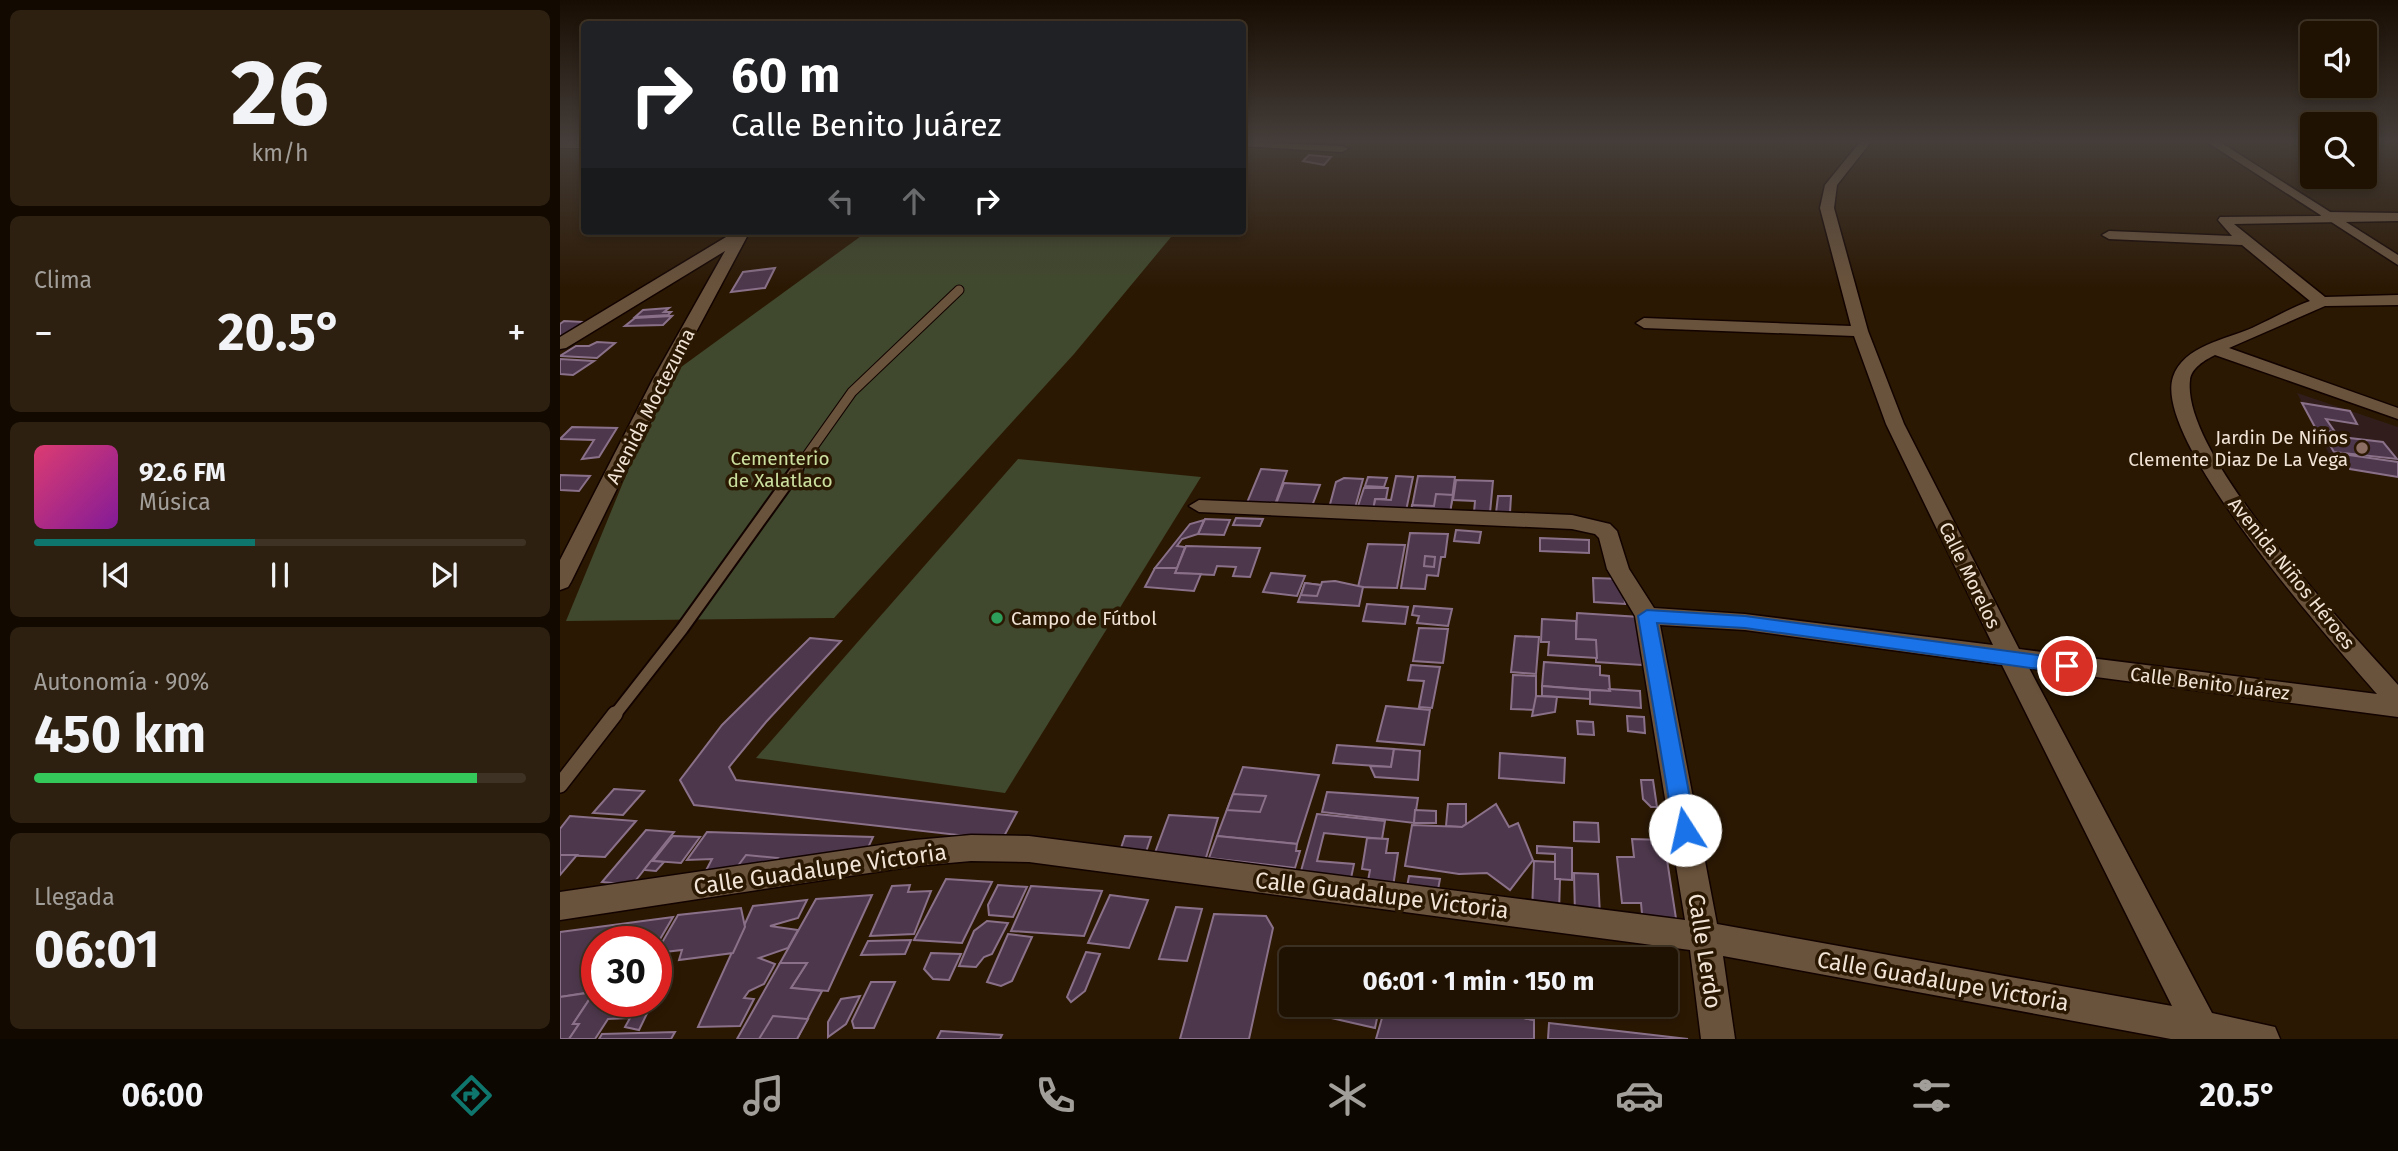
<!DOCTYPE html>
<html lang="es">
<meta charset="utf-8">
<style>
body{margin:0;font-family:"Fira Sans",sans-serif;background:#2d2011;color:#f1f3f6;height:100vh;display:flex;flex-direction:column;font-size:26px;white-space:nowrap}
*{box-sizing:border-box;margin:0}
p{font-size:23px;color:#a29e99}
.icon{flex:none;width:38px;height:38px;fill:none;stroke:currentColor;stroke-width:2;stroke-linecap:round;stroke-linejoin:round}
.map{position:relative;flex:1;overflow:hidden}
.details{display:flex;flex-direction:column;gap:10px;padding:10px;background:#120a01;width:560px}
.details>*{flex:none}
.hud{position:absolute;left:21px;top:21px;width:665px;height:214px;border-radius:7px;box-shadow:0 4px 10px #0003,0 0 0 2px #3d3224;background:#202124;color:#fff;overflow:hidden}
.buttons{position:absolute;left:1740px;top:21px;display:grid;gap:14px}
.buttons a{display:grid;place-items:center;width:77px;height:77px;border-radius:7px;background:#201202;box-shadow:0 4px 10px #0003,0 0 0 2px #3d3224;font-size:35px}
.speed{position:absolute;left:21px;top:926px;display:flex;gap:14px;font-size:35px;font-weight:700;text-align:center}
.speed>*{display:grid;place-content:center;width:91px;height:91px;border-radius:50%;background:#201202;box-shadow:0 4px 10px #0003,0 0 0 2px #3d3224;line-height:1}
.speed .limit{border:10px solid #d22;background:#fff;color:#111}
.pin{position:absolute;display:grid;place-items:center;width:60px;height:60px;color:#fff;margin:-30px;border:4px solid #fff;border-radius:50%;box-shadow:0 2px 7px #0007}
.me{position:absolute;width:77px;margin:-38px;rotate:350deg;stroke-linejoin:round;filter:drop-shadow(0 0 5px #0008)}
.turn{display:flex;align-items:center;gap:24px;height:147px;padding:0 35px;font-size:32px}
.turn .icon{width:91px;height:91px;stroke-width:2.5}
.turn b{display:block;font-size:49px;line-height:60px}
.lanes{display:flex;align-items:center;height:66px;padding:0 35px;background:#0003;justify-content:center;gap:35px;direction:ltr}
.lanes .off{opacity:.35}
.big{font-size:52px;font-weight:700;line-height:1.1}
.details .tile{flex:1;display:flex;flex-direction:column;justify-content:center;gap:10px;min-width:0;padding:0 24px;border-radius:10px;background:#2d2011}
.details .dial{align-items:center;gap:0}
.dial b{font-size:91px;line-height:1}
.song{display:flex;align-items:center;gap:21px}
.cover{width:84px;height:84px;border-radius:10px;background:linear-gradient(135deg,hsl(340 70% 55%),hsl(290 70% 35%))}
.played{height:7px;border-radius:4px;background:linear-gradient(90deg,#0f766e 45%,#3d3224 45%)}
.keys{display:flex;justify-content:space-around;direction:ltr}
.heat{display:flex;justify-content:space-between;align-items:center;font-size:38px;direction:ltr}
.charge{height:10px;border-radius:5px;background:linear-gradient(90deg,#34c759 90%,#3d3224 0)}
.trip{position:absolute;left:719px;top:947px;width:399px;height:70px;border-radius:7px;background:#201202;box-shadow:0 4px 10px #0003,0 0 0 2px #3d3224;font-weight:700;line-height:70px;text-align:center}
.dock{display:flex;height:112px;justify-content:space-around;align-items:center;background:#0d0701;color:#a29e99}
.dock .icon{width:49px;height:49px}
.dock .active{color:#0f766e}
.dock b{font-size:32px;color:#f1f3f6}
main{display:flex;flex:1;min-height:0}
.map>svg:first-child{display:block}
</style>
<main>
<section class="details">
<div class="tile dial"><b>26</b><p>km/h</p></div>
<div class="tile"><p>Clima</p>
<div class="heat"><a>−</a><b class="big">20.5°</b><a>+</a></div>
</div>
<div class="tile">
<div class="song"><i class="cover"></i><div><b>92.6 FM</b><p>Música</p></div></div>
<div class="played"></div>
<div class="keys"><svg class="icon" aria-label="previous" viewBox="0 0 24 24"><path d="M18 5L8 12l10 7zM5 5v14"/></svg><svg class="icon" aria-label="pause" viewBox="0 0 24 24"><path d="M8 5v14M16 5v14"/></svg><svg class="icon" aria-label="next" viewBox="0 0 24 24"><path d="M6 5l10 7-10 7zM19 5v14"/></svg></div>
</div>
<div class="tile"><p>Autonomía · 90%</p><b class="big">450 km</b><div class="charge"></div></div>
<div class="tile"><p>Llegada</p><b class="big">06:01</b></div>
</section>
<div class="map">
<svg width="1838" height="1039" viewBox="0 0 1838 1039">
<rect width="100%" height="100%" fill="#2b1803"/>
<path fill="#311e1c" d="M1737,393L1838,427V477L1776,467Z"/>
<g fill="#40492d">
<path d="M308,231H616L514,354L274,618L6,621L106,378Z"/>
<path d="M458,459L641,477L445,793L196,758Z"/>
</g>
<g fill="#4d374c" stroke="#8a7189" stroke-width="2">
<path d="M749,155L771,157L764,165L743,161Z"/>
<path d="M215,268L205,288L171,292L183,272Z"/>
<path d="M109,308L104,312H111L108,315L75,317L83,310Z"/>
<path d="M112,316L103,325L65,326L75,318Z"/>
<path d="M4,321L25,322L0,339V324Z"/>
<path d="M37,342L55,343L37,358L0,356L16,346H29Z"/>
<path d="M0,359L34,361L13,375L0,374Z"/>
<path d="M1742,403L1790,411L1797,424L1766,419L1775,432L1756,429Z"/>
<path d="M12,427L57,428L39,457L22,459L34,440L0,439Z"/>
<path d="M1764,435L1823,442L1837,459L1774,452Z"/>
<path d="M1782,454L1838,462V477L1790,469Z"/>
<path d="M701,469L727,471L714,507L686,505Z"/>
<path d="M0,475L30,476L19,491L0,490Z"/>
<path d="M836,476L853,477L846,511L813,510L815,499L831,500Z"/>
<path d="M858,476L895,477L890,513L851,512Z"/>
<path d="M808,477L827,478L824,487L805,486Z"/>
<path d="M784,478L803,479L795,508H769L776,482Z"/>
<path d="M896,480L933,481L930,513L914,512L915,501L893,500Z"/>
<path d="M724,483L760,485L752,506L716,504Z"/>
<path d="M804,488H828L826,499H815L813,510L797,509Z"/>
<path d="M876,494L893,495L890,513L851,512L852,505L874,506Z"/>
<path d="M938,496H951L950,513H936Z"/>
<path d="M676,518L703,519L700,526L673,525Z"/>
<path d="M645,519L670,520L664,535L638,534Z"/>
<path d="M644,520L638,534L622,539L617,546L625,547L617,568H595L630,524Z"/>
<path d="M896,530L921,532L919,543L894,541Z"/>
<path d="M850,533L888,534L885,557H881L878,576L867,575L865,589L841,588Z"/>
<path d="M980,538L1029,540V553L980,551Z"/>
<path d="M808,544L845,545L837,588L798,587Z"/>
<path d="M626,546L700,548L690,577L673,576L676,567L657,566L654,575L615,573Z"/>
<path d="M865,556L875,557L874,567L864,566Z"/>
<path d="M595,568H617L615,573L641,574L634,591L585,587Z"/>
<path d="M711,573L745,576L737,596L703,592Z"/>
<path d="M1033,578L1063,579L1065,604L1034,602Z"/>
<path d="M775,581L803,587L799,606L738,602L745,583L761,585L762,582Z"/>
<path d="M745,583L761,585L757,596L741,595Z"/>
<path d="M807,604L848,607L845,624L803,621Z"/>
<path d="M854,606L892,609L888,626L857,623L859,616L852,615Z"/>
<path d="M1017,613L1080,617L1082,665L1036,662V640L1016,639Z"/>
<path d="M982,619L1016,621V639L1036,640L1037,658L988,655L989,642H981Z"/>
<path d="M859,628L888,629L883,663L853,661Z"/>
<path d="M955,636L979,637L976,674L951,672Z"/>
<path d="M250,638L281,641L206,722L169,767L176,780L457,812L442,840L134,805L120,780L162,725Z"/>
<path d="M984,662L1040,666V675L1049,676L1050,691L982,686Z"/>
<path d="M851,665L880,667L872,708L859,707L864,681L848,680Z"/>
<path d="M953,675L976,676V710L951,709Z"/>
<path d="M982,686L1030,690L1031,699L982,696Z"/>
<path d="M1049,689L1080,691L1081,708L1030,704V690L1050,691Z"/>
<path d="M976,696L997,697L995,712L972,716Z"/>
<path d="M826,706L870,710L864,745L817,741Z"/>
<path d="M1067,716L1084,717L1085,733L1068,731Z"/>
<path d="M1017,721L1033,722L1034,735L1018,734Z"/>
<path d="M777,745L834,749L831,767L773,763Z"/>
<path d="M834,749L860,751L858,780L815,777L810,766L831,767Z"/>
<path d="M940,753L1005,758L1004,783L939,778Z"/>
<path d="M683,767L759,775L737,844L657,836Z"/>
<path d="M1081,780H1093L1097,807H1091L1083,799Z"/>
<path d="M54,789L84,791L63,815L33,813Z"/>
<path d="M767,792L858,798L854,823L762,812Z"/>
<path d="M673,794L706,796L700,812L667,810Z"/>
<path d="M888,804H906V824L902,827L886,826Z"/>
<path d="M936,804L949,827L958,823L973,860L950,890L927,873L899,874L845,866L852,825L902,827Z"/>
<path d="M855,810L876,811V823H854Z"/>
<path d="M757,814L825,821L822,839L764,833L757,861L794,864L790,883L739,878Z"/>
<path d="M609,815L658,818L645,861L593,858Z"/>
<path d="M10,816L76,821L45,857L0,855V829Z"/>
<path d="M1014,822L1038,823L1039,842L1014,841Z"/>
<path d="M86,830L114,832L72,885L42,882Z"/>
<path d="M147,832L313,837L305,854L140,882L152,859L127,860Z"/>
<path d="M113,836L140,837L121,863L93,861Z"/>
<path d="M565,836L591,837L586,852L560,851Z"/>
<path d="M657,836L737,844L736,851H740L735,868L649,858Z"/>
<path d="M807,838L828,839L826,853H838L833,887L807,886L810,870L802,869Z"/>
<path d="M1072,839L1104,840L1117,925H1083L1081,903H1062L1057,857H1074Z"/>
<path d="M977,846L1012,848V880L995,879V854L977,853Z"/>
<path d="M0,855H17L0,875Z"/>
<path d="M186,855L218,858L208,872L169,878Z"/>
<path d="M91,861H93L104,862L96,871L84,870Z"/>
<path d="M974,861L995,862V879H1000L999,913L972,911Z"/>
<path d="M1014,873L1038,874L1040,916L1015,915Z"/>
<path d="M849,876L880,879L877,895L846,892Z"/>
<path d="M386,879L432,882L402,943L354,940Z"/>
<path d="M350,885L348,892L371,891L354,934L310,936L332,886Z"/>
<path d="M438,885L467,887L453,917L429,915L428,905Z"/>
<path d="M471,886L542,891L524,936L451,931Z"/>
<path d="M312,895L268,991L231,988L247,963H220L256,899Z"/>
<path d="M550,895L588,900L569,948L528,943Z"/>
<path d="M247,900L238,918L210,926L238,930L228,948L199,958L215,964L204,984L189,991L184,998L194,999L180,1026L138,1027L193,906Z"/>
<path d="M616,907L642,909L627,961L599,959Z"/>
<path d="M181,908L185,927L173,953L119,960L122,950L96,953L118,915Z"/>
<path d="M654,914L706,916L713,928L689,1039H620Z"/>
<path d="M113,917L96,946V942H37V991L0,997V932Z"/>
<path d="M427,921L448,923L432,954L424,957L416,967L399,966L414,931Z"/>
<path d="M448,934L472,937L452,981L441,986L427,982Z"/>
<path d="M351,940L345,954L301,955L308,941Z"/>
<path d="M526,952L540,954L525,991L511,1002L507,997Z"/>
<path d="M371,953L401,954L389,980L373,979L364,969Z"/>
<path d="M220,963H247L231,988L262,991L237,1039H177Z"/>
<path d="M311,982H335L314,1028H294L292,1021Z"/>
<path d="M34,992L13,1024H19L9,1039H0V997Z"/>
<path d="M33,994H37V1001H93L79,1030L65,1027L70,1018L48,1019L35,1039H9L19,1024H13Z"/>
<path d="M300,996L286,1024L268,1037V1022L281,999Z"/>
<path d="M760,1004H820L815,1028L758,1015Z"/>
<path d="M826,1004H888L974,1020V1039H816Z"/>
<path d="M888,1004H974V1020Z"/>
<path d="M213,1016L248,1019L237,1039H199Z"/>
<path d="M989,1023L1128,1039H988Z"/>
<path d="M381,1031L442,1035L440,1039H377Z"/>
<path d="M115,1032L111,1039H39L42,1034Z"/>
</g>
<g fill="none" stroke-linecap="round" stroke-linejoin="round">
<g stroke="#120300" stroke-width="8">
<path id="lane-far3" d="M0,145H24"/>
</g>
<g stroke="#120300" stroke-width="11">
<path id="lane-far2" d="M236,471L292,392L399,290"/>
</g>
<g stroke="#120300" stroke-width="15">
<path id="lane-far1" d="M54,716L122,629L237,469"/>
</g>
<g stroke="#120300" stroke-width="18">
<path id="lane" d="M0,785L55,714"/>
</g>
<g stroke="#120300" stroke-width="3">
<g id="street">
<path d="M682,142L782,146L788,149L782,152L682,146Z"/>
<path d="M1300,142H1311L1277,185L1274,208L1308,331L1344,424L1459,649L1817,694C1773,643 1592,441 1613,377C1623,346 1667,339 1692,328C1712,319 1730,308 1750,301L1682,245L1549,239L1542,235L1549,231L1672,236L1658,220L1660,217L1760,216L1767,212L1838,213V221L1674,224L1765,297L1838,295V305L1765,306L1669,348L1838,408V419L1655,355C1645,360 1631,368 1630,380C1621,456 1787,627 1838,685V717L1469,668L1652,1013L1715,1027L1720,1039H1611L1163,956L1175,1039H1141L1130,950L469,862L411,861L355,866L0,920V892L355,840L411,835L469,836L1125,920L1075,616L1047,569L1039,538L1035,534L1012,529L639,512L629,506L639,500L1012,515L1050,524L1057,531L1069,569L1094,608L1185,614L1433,645L1326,424L1294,336L1084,328L1076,323L1084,318L1291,326L1260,208L1265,185ZM1100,625L1185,630L1442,665L1612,1006L1157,924Z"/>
</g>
</g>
<g stroke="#120300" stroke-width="3">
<g id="secondary">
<path d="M1647,142H1660L1838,255V265Z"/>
<path d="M176,231H190L111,379L11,582L8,587L0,590V560L93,379L165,251L6,348L0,349V337Z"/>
</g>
</g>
<use href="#lane-far3" stroke="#6a533c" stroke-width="6"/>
<use href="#lane-far2" stroke="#6a533c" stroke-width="9"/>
<use href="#lane-far1" stroke="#6a533c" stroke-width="11"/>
<use href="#lane" stroke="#6a533c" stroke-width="15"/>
<use href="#street" fill="#6a533c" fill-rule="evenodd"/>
<use href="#secondary" fill="#6a533c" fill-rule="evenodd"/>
</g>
<linearGradient id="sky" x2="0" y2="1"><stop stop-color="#180d02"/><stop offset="0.49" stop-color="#443d39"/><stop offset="1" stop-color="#443d39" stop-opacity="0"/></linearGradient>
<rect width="1838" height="288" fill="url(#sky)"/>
<path fill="#1a73e8" stroke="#114b97" stroke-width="2" d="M1087,610L1185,616L1507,659L1516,666L1507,673L1185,628L1097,623L1136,830L1133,837L1125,840L1117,837L1114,830L1078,616Z"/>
<circle fill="#8d6e63" stroke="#2b1803" stroke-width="2.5" cx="1802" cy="448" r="7"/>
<circle fill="#2e9e5b" stroke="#2b1803" stroke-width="2.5" cx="437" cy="618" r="7"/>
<g text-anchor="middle" stroke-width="7" stroke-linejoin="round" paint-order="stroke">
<g font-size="19" fill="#f1e4d6" stroke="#2b1803">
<text transform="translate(90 406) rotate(-63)" y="7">Avenida Moctezuma</text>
<text transform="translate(1732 573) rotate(51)" y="7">Avenida Niños Héroes</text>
<text transform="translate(1410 575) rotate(64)" y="7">Calle Morelos</text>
<text transform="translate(1650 683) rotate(7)" y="7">Calle Benito Juárez</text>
</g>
<g font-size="19" fill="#f1e4d6" stroke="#2b1803" text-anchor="end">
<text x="1788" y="444">Jardin De Niños<tspan x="1788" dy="22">Clemente Diaz De La Vega</tspan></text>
<text x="451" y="625" text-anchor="start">Campo de Fútbol</text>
</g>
<g font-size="19" fill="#cbe09f" stroke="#2b1803">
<text x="220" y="465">Cementerio<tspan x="220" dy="22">de Xalatlaco</tspan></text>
</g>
<g font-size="23" fill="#f1e4d6" stroke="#2b1803">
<text transform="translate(260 869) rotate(-8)" y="8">Calle Guadalupe Victoria</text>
<text transform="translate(822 895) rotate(7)" y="8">Calle Guadalupe Victoria</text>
<text transform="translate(1145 951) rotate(81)" y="8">Calle Lerdo</text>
<text transform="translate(1383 981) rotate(10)" y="8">Calle Guadalupe Victoria</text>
</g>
</g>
</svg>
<div class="buttons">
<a><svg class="icon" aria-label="sound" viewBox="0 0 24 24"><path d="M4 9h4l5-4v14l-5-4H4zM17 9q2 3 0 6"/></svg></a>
<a><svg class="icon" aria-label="search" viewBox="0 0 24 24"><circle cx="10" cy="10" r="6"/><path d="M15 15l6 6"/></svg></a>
</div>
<div class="speed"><div class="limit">30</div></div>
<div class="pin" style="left:1507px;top:666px;background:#d93025"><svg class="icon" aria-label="arrive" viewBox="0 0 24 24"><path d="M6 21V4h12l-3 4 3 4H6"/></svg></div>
<svg class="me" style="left:1125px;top:830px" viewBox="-20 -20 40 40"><circle r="19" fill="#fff"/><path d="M0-13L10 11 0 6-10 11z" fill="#1a73e8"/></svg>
<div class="trip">06:01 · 1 min · 150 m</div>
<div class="hud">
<div class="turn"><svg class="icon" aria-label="right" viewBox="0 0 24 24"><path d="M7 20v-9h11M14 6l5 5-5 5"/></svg><div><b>60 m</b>Calle Benito Juárez</div></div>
<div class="lanes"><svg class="icon off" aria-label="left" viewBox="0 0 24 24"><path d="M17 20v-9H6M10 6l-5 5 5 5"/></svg><svg class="icon off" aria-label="ahead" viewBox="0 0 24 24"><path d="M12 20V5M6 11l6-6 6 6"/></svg><svg class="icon" aria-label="right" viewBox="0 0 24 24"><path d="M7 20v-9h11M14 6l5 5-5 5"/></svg></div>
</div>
</div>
</main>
<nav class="dock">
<b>06:00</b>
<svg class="icon active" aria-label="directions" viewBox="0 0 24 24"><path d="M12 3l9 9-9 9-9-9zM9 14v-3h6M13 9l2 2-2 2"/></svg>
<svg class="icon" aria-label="music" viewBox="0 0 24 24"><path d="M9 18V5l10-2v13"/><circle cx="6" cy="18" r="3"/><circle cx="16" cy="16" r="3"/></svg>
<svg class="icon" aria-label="phone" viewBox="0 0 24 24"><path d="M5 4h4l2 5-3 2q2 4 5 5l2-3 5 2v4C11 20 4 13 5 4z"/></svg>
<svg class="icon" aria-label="climate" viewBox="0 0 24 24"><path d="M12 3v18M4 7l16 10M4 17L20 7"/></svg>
<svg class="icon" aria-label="car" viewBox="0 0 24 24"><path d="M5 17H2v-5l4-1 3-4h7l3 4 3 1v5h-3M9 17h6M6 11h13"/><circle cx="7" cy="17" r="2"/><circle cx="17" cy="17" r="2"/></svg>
<svg class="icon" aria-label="filters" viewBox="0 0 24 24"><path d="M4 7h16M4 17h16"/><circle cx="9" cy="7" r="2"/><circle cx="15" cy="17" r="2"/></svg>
<b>20.5°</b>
</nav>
